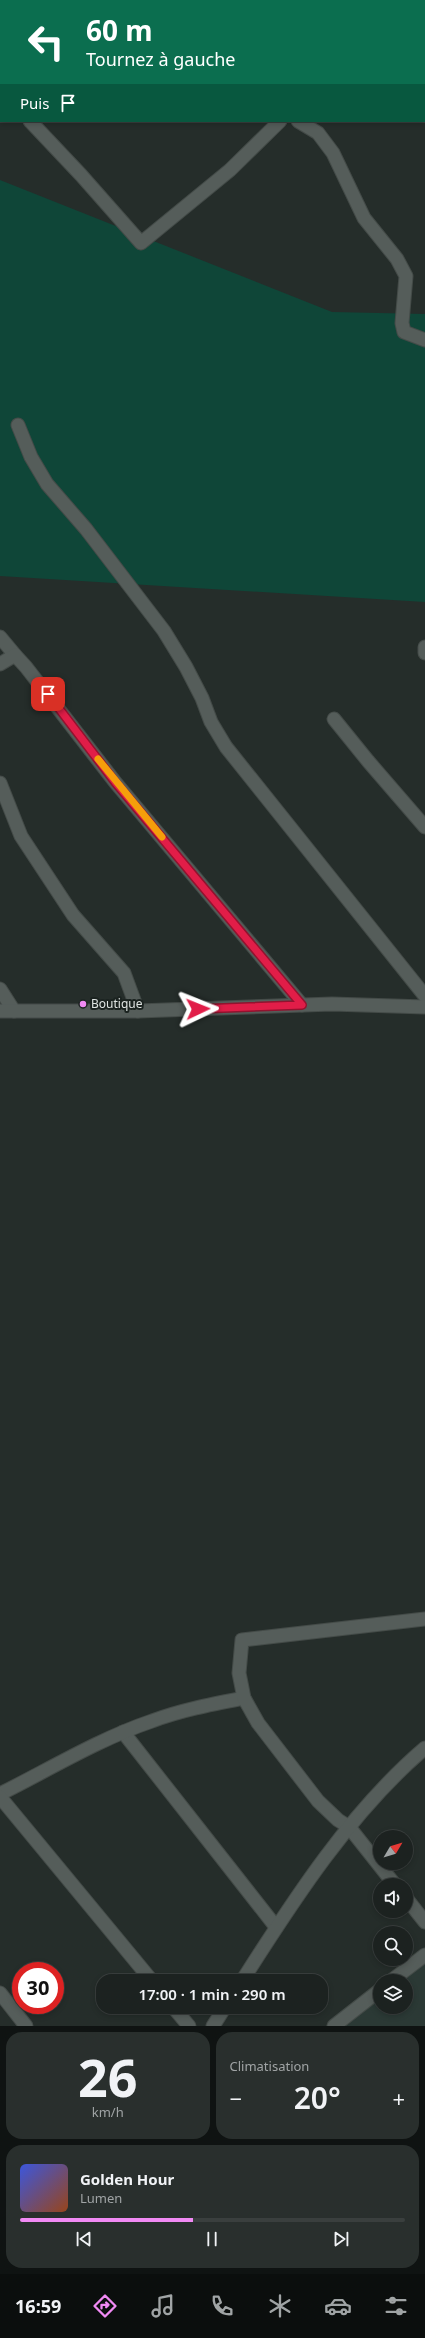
<!DOCTYPE html>
<html lang="fr">
<meta charset="utf-8">
<style>
body{margin:0;font-family:"Noto Sans",sans-serif;background:#292f2d;color:#f1f3f6;height:100vh;display:flex;flex-direction:column;font-size:15px;white-space:nowrap}
*{box-sizing:border-box;margin:0}
p{font-size:13px;color:#a0a4a5}
.icon{flex:none;width:22px;height:22px;fill:none;stroke:currentColor;stroke-width:2;stroke-linecap:round;stroke-linejoin:round}
.map{position:relative;height:2026px;overflow:hidden}
.panel{display:flex;flex-direction:column;gap:6px;padding:6px;background:#0f1312;flex:1}
.panel>*{flex:none}
.banner{position:absolute;left:0px;top:0px;width:425px;height:122px;box-shadow:0 2px 6px #0003,0 0 0 1px #3a3f3e;background:#0b6e4f;color:#fff;overflow:hidden}
.needle{width:26px;rotate:52deg}
.buttons{position:absolute;left:373px;top:1830px;display:grid;gap:8px}
.buttons a{display:grid;place-items:center;width:40px;height:40px;border-radius:50%;background:#1c2220;box-shadow:0 2px 6px #0003,0 0 0 1px #3a3f3e;font-size:20px}
.speed{position:absolute;left:12px;top:1962px;display:flex;gap:8px;font-size:20px;font-weight:700;text-align:center}
.speed>*{display:grid;place-content:center;width:52px;height:52px;border-radius:50%;background:#1c2220;box-shadow:0 2px 6px #0003,0 0 0 1px #3a3f3e;line-height:1}
.speed .limit{border:6px solid #d22;background:#fff;color:#111}
.pin{position:absolute;display:grid;place-items:center;width:34px;height:34px;color:#fff;margin:-17px;border-radius:8px;box-shadow:0 2px 6px #0006}
.me{position:absolute;width:44px;margin:-22px;rotate:88deg;stroke-linejoin:round;filter:drop-shadow(0 0 3px #0008)}
.turn{display:flex;align-items:center;gap:14px;height:84px;padding:0 20px;font-size:18px}
.turn .icon{width:52px;height:52px;stroke-width:2.5}
.turn b{display:block;font-size:28px;line-height:34px}
.then{display:flex;align-items:center;height:38px;padding:0 20px;background:#0003;gap:8px;font-size:15px}
.big{font-size:30px;font-weight:600;line-height:1.1}
.panel .card{flex:1;display:flex;flex-direction:column;justify-content:center;gap:6px;min-width:0;padding:0 14px;border-radius:16px;background:#292f2d}
.panel .dial{align-items:center;gap:0}
.dial b{font-size:52px;line-height:1}
.song{display:flex;align-items:center;gap:12px}
.cover{width:48px;height:48px;border-radius:6px;background:linear-gradient(135deg,hsl(230 70% 55%),hsl(20 70% 35%))}
.played{height:4px;border-radius:2px;background:linear-gradient(90deg,#f18af4 45%,#3a3f3e 45%)}
.keys{display:flex;justify-content:space-around;direction:ltr}
.heat{display:flex;justify-content:space-between;align-items:center;font-size:22px;direction:ltr}
.panel .tiles{flex:1;display:grid;gap:6px;grid-template-columns:1fr 1fr}
.card:last-child{grid-column:span 2}
.trip{position:absolute;left:96px;top:1974px;width:232px;height:40px;border-radius:16px;background:#1c2220;box-shadow:0 2px 6px #0003,0 0 0 1px #3a3f3e;font-weight:600;line-height:40px;text-align:center}
.menu{display:flex;height:64px;justify-content:space-around;align-items:center;background:#0b0e0d;color:#a0a4a5}
.menu .icon{width:28px;height:28px}
.menu .selected{color:#f18af4}
.menu b{font-size:18px;color:#f1f3f6}
.map>svg:first-child{display:block}
</style>
<div class="map">
<svg width="425" height="2026" viewBox="0 0 425 2026">
<rect width="100%" height="100%" fill="#252d2a"/>
<path fill="#2b3935" d="M425,1963V2026H344L380,1998V2007H406V1981H401Z"/>
<path fill="#0f4638" d="M0,180L332,312L425,314V602L0,576Z"/>
<g fill="none" stroke-linecap="round" stroke-linejoin="round">
<g stroke="#444b48" stroke-width="15">
<g id="street">
<path d="M374,0L375,1"/>
<path d="M411,1L413,0"/>
<path d="M424,67L425,69"/>
<path d="M30,121L81,175L141,243L230,170L280,121"/>
<path d="M298,121L318,133L333,153L364,218L397,259L406,276L402,323L404,332L425,340"/>
<path d="M18,425L31,457L47,484L86,529L164,631L186,667L202,698L211,722L226,747L425,996"/>
<path d="M0,637L15,655"/>
<path d="M425,647V653"/>
<path d="M0,664L15,655L26,667L115,782L302,1005"/>
<path d="M334,719L368,761L425,827"/>
<path d="M0,783L21,836L73,915L124,973L138,1011"/>
<path d="M0,989L14,1011"/>
<path d="M0,1011H138L332,1004L425,1007"/>
<path d="M123,1732L276,1927"/>
<path d="M0,1794C50,1769 99,1739 152,1721C181,1710 213,1704 244,1698"/>
<path d="M0,1797L152,1981"/>
<path d="M395,1885L349,1827L338,1820L318,1801L258,1723L244,1698L239,1673L242,1640L425,1619"/>
<path d="M406,1898L425,1922"/>
<path d="M242,1981C294,1899 351,1811 425,1748"/>
<path d="M391,1981L425,1955"/>
<path d="M0,1993L26,2026"/>
<path d="M173,2007L189,2026"/>
<path d="M213,2026L225,2007"/>
<path d="M334,2026L380,1990"/>
</g>
</g>
<use href="#street" stroke="#555d5a" stroke-width="13"/>
</g>
<g fill="none" stroke-linecap="round" stroke-linejoin="round">
<g stroke="#92132f" stroke-width="10">
<path id="route" d="M48,694L115,782L302,1005L198,1009"/>
</g>
<use href="#route" stroke="#e11d48" stroke-width="7"/>
<path stroke="#f59e0b" stroke-width="7" d="M98,759L162,837"/>
</g>
<circle fill="#f18af4" stroke="#1b2320" stroke-width="1.5" cx="83" cy="1004" r="4"/>
<g text-anchor="middle" stroke-width="4" stroke-linejoin="round" paint-order="stroke">
<g font-size="12" fill="#dfe4e2" stroke="#1b2320" text-anchor="start">
<text x="91" y="1008">Boutique</text>
</g>
</g>
</svg>
<div class="buttons">
<a><svg class="needle" viewBox="-14 -14 28 28"><path d="M0-13l5 13h-10z" fill="#e53935"/><path d="M0 13l5-13h-10z" fill="#a0a4a5"/></svg></a>
<a><svg class="icon" aria-label="sound" viewBox="0 0 24 24"><path d="M4 9h4l5-4v14l-5-4H4zM17 9q2 3 0 6"/></svg></a>
<a><svg class="icon" aria-label="search" viewBox="0 0 24 24"><circle cx="10" cy="10" r="6"/><path d="M15 15l6 6"/></svg></a>
<a><svg class="icon" aria-label="layers" viewBox="0 0 24 24"><path d="M12 4l9 5-9 5-9-5zM3 14l9 5 9-5"/></svg></a>
</div>
<div class="speed"><div class="limit">30</div></div>
<div class="pin" style="left:48px;top:694px;background:#d93025"><svg class="icon" aria-label="arrive" viewBox="0 0 24 24"><path d="M6 21V4h12l-3 4 3 4H6"/></svg></div>
<svg class="me" style="left:198px;top:1009px" viewBox="-20 -20 40 40"><path d="M0-17L14 15 0 8-14 15z" fill="#e11d48" stroke="#fff" stroke-width="4"/></svg>
<div class="trip">17:00 · 1 min · 290 m</div>
<div class="banner">
<div class="turn"><svg class="icon" aria-label="left" viewBox="0 0 24 24"><path d="M17 20v-9H6M10 6l-5 5 5 5"/></svg><div><b>60 m</b>Tournez à gauche</div></div>
<div class="then">Puis<svg class="icon" aria-label="arrive" viewBox="0 0 24 24"><path d="M6 21V4h12l-3 4 3 4H6"/></svg></div>
</div>
</div>
<section class="panel">
<div class="tiles">
<div class="card dial"><b>26</b><p>km/h</p></div>
<div class="card"><p>Climatisation</p>
<div class="heat"><a>−</a><b class="big">20°</b><a>+</a></div>
</div>
<div class="card">
<div class="song"><i class="cover"></i><div><b>Golden Hour</b><p>Lumen</p></div></div>
<div class="played"></div>
<div class="keys"><svg class="icon" aria-label="previous" viewBox="0 0 24 24"><path d="M18 5L8 12l10 7zM5 5v14"/></svg><svg class="icon" aria-label="pause" viewBox="0 0 24 24"><path d="M8 5v14M16 5v14"/></svg><svg class="icon" aria-label="next" viewBox="0 0 24 24"><path d="M6 5l10 7-10 7zM19 5v14"/></svg></div>
</div>
</div>
</section>
<nav class="menu">
<b>16:59</b>
<svg class="icon selected" aria-label="directions" viewBox="0 0 24 24"><path d="M12 3l9 9-9 9-9-9zM9 14v-3h6M13 9l2 2-2 2"/></svg>
<svg class="icon" aria-label="music" viewBox="0 0 24 24"><path d="M9 18V5l10-2v13"/><circle cx="6" cy="18" r="3"/><circle cx="16" cy="16" r="3"/></svg>
<svg class="icon" aria-label="phone" viewBox="0 0 24 24"><path d="M5 4h4l2 5-3 2q2 4 5 5l2-3 5 2v4C11 20 4 13 5 4z"/></svg>
<svg class="icon" aria-label="climate" viewBox="0 0 24 24"><path d="M12 3v18M4 7l16 10M4 17L20 7"/></svg>
<svg class="icon" aria-label="car" viewBox="0 0 24 24"><path d="M5 17H2v-5l4-1 3-4h7l3 4 3 1v5h-3M9 17h6M6 11h13"/><circle cx="7" cy="17" r="2"/><circle cx="17" cy="17" r="2"/></svg>
<svg class="icon" aria-label="filters" viewBox="0 0 24 24"><path d="M4 7h16M4 17h16"/><circle cx="9" cy="7" r="2"/><circle cx="15" cy="17" r="2"/></svg>
</nav>
